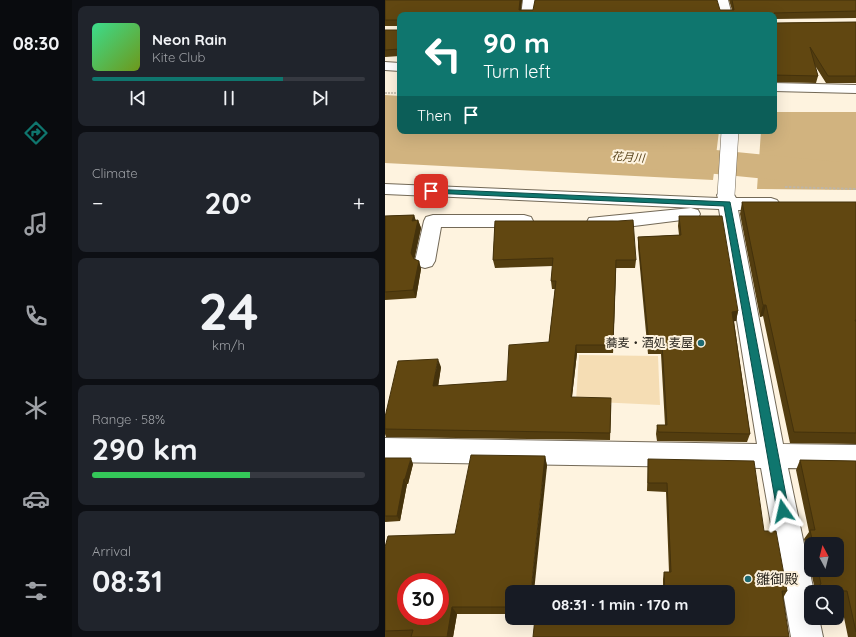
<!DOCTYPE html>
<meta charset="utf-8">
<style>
body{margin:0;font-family:Quicksand,"Noto Sans JP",sans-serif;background:#20242c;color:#f1f3f6;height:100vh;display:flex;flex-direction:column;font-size:15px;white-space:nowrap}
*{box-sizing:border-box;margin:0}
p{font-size:13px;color:#9ea1a6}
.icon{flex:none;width:22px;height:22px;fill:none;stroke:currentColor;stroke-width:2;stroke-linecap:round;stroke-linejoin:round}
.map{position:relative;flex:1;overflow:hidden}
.panel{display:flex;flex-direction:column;gap:6px;padding:6px;background:#0d0f14;width:313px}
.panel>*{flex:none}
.guide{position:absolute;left:12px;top:12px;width:380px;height:122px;border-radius:8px;box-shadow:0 4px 16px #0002;background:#0f766e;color:#fff;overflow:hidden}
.needle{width:26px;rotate:353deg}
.buttons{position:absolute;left:419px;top:537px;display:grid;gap:8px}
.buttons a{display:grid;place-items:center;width:40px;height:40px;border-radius:8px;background:#171b24;box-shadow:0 4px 16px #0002;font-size:20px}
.speed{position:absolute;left:12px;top:573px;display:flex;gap:8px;font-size:20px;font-weight:700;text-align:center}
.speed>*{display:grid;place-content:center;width:52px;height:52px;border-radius:50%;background:#171b24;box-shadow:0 4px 16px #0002;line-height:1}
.speed .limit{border:6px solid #d22;background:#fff;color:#111}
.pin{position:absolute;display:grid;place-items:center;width:34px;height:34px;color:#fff;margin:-17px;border-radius:8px;box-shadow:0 2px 6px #0006}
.me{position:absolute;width:44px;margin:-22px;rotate:349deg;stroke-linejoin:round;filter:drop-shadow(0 0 3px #0008)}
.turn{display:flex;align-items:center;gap:14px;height:84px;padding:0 20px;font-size:18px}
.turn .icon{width:52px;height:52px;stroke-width:2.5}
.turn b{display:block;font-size:28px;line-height:34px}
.then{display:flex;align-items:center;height:38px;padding:0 20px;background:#0003;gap:8px;font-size:15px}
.big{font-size:30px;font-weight:700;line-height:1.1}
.panel .card{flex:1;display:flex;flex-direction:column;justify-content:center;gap:6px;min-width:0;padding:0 14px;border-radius:8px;background:#20242c}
.panel .dial{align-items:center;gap:0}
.dial b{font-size:52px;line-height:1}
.song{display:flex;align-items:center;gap:12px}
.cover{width:48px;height:48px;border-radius:6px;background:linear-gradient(135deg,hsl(150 70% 55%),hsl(80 70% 35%))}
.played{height:4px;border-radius:2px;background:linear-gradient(90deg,#0f766e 70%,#363941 70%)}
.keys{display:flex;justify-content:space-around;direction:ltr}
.heat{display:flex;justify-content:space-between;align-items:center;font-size:22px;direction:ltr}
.charge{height:6px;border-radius:3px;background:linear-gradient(90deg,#34c759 58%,#363941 0)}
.trip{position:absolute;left:120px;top:585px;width:230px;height:40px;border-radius:8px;background:#171b24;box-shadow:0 4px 16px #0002;font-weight:700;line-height:40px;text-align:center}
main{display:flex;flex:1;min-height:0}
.tab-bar{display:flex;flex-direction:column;width:72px;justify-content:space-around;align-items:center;background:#090b0e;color:#9ea1a6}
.tab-bar .icon{width:28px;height:28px}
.tab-bar .selected{color:#0f766e}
.tab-bar b{font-size:18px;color:#f1f3f6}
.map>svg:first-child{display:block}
</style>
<main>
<nav class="tab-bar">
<b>08:30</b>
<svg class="icon selected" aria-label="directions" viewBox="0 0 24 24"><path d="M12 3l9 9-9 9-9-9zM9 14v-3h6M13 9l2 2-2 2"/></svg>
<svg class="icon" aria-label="music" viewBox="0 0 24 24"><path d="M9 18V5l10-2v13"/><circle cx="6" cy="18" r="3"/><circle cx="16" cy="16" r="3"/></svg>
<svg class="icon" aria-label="phone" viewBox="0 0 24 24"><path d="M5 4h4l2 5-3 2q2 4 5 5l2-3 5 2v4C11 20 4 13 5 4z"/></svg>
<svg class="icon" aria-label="climate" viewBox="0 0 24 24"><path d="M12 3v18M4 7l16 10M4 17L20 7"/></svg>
<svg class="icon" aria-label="car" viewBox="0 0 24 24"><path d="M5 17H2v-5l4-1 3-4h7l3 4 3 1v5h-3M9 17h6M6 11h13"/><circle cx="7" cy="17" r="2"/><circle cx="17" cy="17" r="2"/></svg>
<svg class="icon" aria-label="filters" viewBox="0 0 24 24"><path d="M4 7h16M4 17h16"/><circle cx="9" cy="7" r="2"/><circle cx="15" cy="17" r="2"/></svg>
</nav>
<section class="panel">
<div class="card">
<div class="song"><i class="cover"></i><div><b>Neon Rain</b><p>Kite Club</p></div></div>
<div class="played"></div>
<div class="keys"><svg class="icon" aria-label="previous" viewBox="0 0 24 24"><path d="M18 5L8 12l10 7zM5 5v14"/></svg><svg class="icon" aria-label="pause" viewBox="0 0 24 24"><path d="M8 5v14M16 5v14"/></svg><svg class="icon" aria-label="next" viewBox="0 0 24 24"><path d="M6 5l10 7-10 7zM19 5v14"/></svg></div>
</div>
<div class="card"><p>Climate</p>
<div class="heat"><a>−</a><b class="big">20°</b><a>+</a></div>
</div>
<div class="card dial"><b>24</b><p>km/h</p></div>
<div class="card"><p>Range · 58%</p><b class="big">290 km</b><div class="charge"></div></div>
<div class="card"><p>Arrival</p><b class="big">08:31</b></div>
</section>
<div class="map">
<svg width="471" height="637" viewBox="0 0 471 637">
<rect width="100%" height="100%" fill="#fef3df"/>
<path fill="#f5ddb4" d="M194,355L273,356L275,405L191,401Z"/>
<g fill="#d1b37f">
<path d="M0,95L15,96V131H334L328,180L0,163Z"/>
<path d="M389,112H471V190L372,189L376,131H389Z"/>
</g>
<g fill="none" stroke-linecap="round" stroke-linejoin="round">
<path fill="#d1b37f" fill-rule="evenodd" d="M258,145L331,150L455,162H471V186H455L331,174L258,169L244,165L238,157L244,149Z"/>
<g stroke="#736957" stroke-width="2">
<g id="street">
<path d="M138,0H150L148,15H136Z"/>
<path d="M331,0H343L347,15H335Z"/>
<path d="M0,62L15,63V71L0,70Z"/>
<path d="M389,83L471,85V93L389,91Z"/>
<path d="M0,184L333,198L332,195L335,191L341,190L347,191L351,198H386L392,200L395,204L392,208L386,210H353L398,444L471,445V469L403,468L429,592H426V618H434L438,637H406L376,468L0,462V438L372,444L334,209L0,194Z"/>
<path d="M306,208L313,210L315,214L313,218L233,228H211L204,226L202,222L204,218Z"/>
<path d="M48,215H139L146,217L148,221L146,225L139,227H56L50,261L47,266L40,268L33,266L30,261L39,221L41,217Z"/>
</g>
</g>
<path stroke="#beb5a5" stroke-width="1.5" stroke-dasharray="2 1" stroke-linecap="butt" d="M0,93H15"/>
<path stroke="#beb5a5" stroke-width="2" stroke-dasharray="2.5 1.5" stroke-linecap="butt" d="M400,187L471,189"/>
<use href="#street" fill="#fff" fill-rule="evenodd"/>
<g stroke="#736957" stroke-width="18" stroke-linecap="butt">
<path id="street-bridge" d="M341,195L345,131"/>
</g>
<use href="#street-bridge" stroke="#fff" stroke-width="17"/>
</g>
<g fill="#533d0f" fill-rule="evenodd">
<path d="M0,0H137L136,10H347L344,0H471V18L389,19V15H15V56L0,57V30H14V26H0Z"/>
<path d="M389,22L390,23L471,22V83H441L429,64L433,76L431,83L389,82Z"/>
<path d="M357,202H471V444L405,443L378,316L375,317L355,214Z"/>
<path d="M29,215L31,221L33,220L36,228L29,259L34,261L36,269L31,298L0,300V216Z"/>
<path d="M294,216L353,311L351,321H349L365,434L362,442L272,441L271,434L272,425H280L276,354H263L253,247V237L294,235L293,226Z"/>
<path d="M110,221L251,260L250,268H231L228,353H192L187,397L226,405L225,440L1,437L0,434V417L56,367L53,386L122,381L164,342L170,289H167L166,281L168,266L110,268L108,260Z"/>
<path d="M160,456L162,466L127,592V614H72L68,637H0V547L70,534Z"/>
<path d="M0,458L28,464L23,484H22L15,521L0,522Z"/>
<path d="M263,459L379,531L402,591L398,598L343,618V592H278V579L279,572H284L281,492L262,491Z"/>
<path d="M415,460L471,461V637H463L455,598H452V592H429L430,590L419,539L424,532L411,470ZM426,544H452V570H426Z"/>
</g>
<g fill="#44320c">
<path d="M135,0H137L135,15L134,10Z"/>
<path d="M29,215L31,222L27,221Z"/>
<path d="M33,220L36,228L29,261L26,253Z"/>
<path d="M231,260V268L228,353V345Z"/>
<path d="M34,261L36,269L31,298L28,290Z"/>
<path d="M378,305H381L378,316L375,317Z"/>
<path d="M353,311L351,321L345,322L347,312Z"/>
<path d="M191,345L192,353L186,405V397Z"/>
<path d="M53,359L56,367L52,394L48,386Z"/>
<path d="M160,456L162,466L149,592H146Z"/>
<path d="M26,458L28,464L23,484L20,479Z"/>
<path d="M19,479L22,484L15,521L12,516Z"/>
<path d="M67,607L72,614L68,637H62Z"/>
</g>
<g fill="#614711" stroke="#44320c" fill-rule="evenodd">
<path d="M0,0H135L134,10H148L150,0H332L335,10H349L347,0H471V11L389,13V15H15V49L0,50V30H14V20H0Z"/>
<path d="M389,22L390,23L471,22V76H443L425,47L433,76L389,75Z"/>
<path d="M357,202H471V320H470L471,322V433L409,432L381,305H378Z"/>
<path d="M29,215L27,221L33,220L26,253L29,259L34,261L28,290L0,292V216Z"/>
<path d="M294,216H337L353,311L347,312L365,434L273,432L272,425H282L277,344H264L253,237L296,235Z"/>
<path d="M248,220L251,260H231L228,345H191L186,397L226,398L225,433L0,429V417L13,361L53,359L48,386L122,381L124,345L164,342L171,281H166L168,258L108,260L110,221H233Z"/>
<path d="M86,455L160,456L146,592H127V607H67L62,637H26L28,630L0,631V547L3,536L70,534ZM21,582H55V616H21Z"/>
<path d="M0,458H26L20,479H19L12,516H0Z"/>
<path d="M263,459L369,461L379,531H391L402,591H397L404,637H148L150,618H343V592H280L279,572H286L282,483H263Z"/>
<path d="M415,460L471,461V632L462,591H433V586L436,584L433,570H452V544H428L425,530H430Z"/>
</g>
<path fill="#0f766e" stroke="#0a4d48" d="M43,189L345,202L404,511L402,515L398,517L394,515L392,511L339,206L46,193H43Z"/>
<g fill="#1e6972" stroke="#fef3df" stroke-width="1.5">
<circle cx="316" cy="343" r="4"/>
<circle cx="363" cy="579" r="4"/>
</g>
<g text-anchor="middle" stroke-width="4" stroke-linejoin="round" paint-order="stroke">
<g font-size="11" font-style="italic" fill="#553f16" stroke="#fef3df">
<text transform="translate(243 157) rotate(4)" y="4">花月川</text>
</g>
<g font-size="12" fill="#2a261f" stroke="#fef3df" text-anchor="end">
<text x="308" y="347">蕎麦・酒処 麦屋</text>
</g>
<g font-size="14" fill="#2a261f" stroke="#fef3df" text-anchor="start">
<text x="371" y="584">雛御殿</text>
</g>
</g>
</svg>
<div class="buttons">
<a><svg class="needle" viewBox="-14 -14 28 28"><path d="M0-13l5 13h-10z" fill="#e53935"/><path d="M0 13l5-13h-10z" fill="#9ea1a6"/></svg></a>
<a><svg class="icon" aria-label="search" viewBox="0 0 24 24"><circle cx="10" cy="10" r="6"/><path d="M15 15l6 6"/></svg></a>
</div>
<div class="speed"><div class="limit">30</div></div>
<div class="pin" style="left:46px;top:191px;background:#d93025"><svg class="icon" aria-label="arrive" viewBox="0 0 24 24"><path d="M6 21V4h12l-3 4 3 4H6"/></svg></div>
<svg class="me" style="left:398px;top:511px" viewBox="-20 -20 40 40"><path d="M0-17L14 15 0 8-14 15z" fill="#0f766e" stroke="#fff" stroke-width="4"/></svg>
<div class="trip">08:31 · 1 min · 170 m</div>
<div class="guide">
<div class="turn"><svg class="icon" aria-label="left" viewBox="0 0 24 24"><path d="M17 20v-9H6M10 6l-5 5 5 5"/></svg><div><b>90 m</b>Turn left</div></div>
<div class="then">Then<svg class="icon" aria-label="arrive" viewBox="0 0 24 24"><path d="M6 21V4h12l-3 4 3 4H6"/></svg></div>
</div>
</div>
</main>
